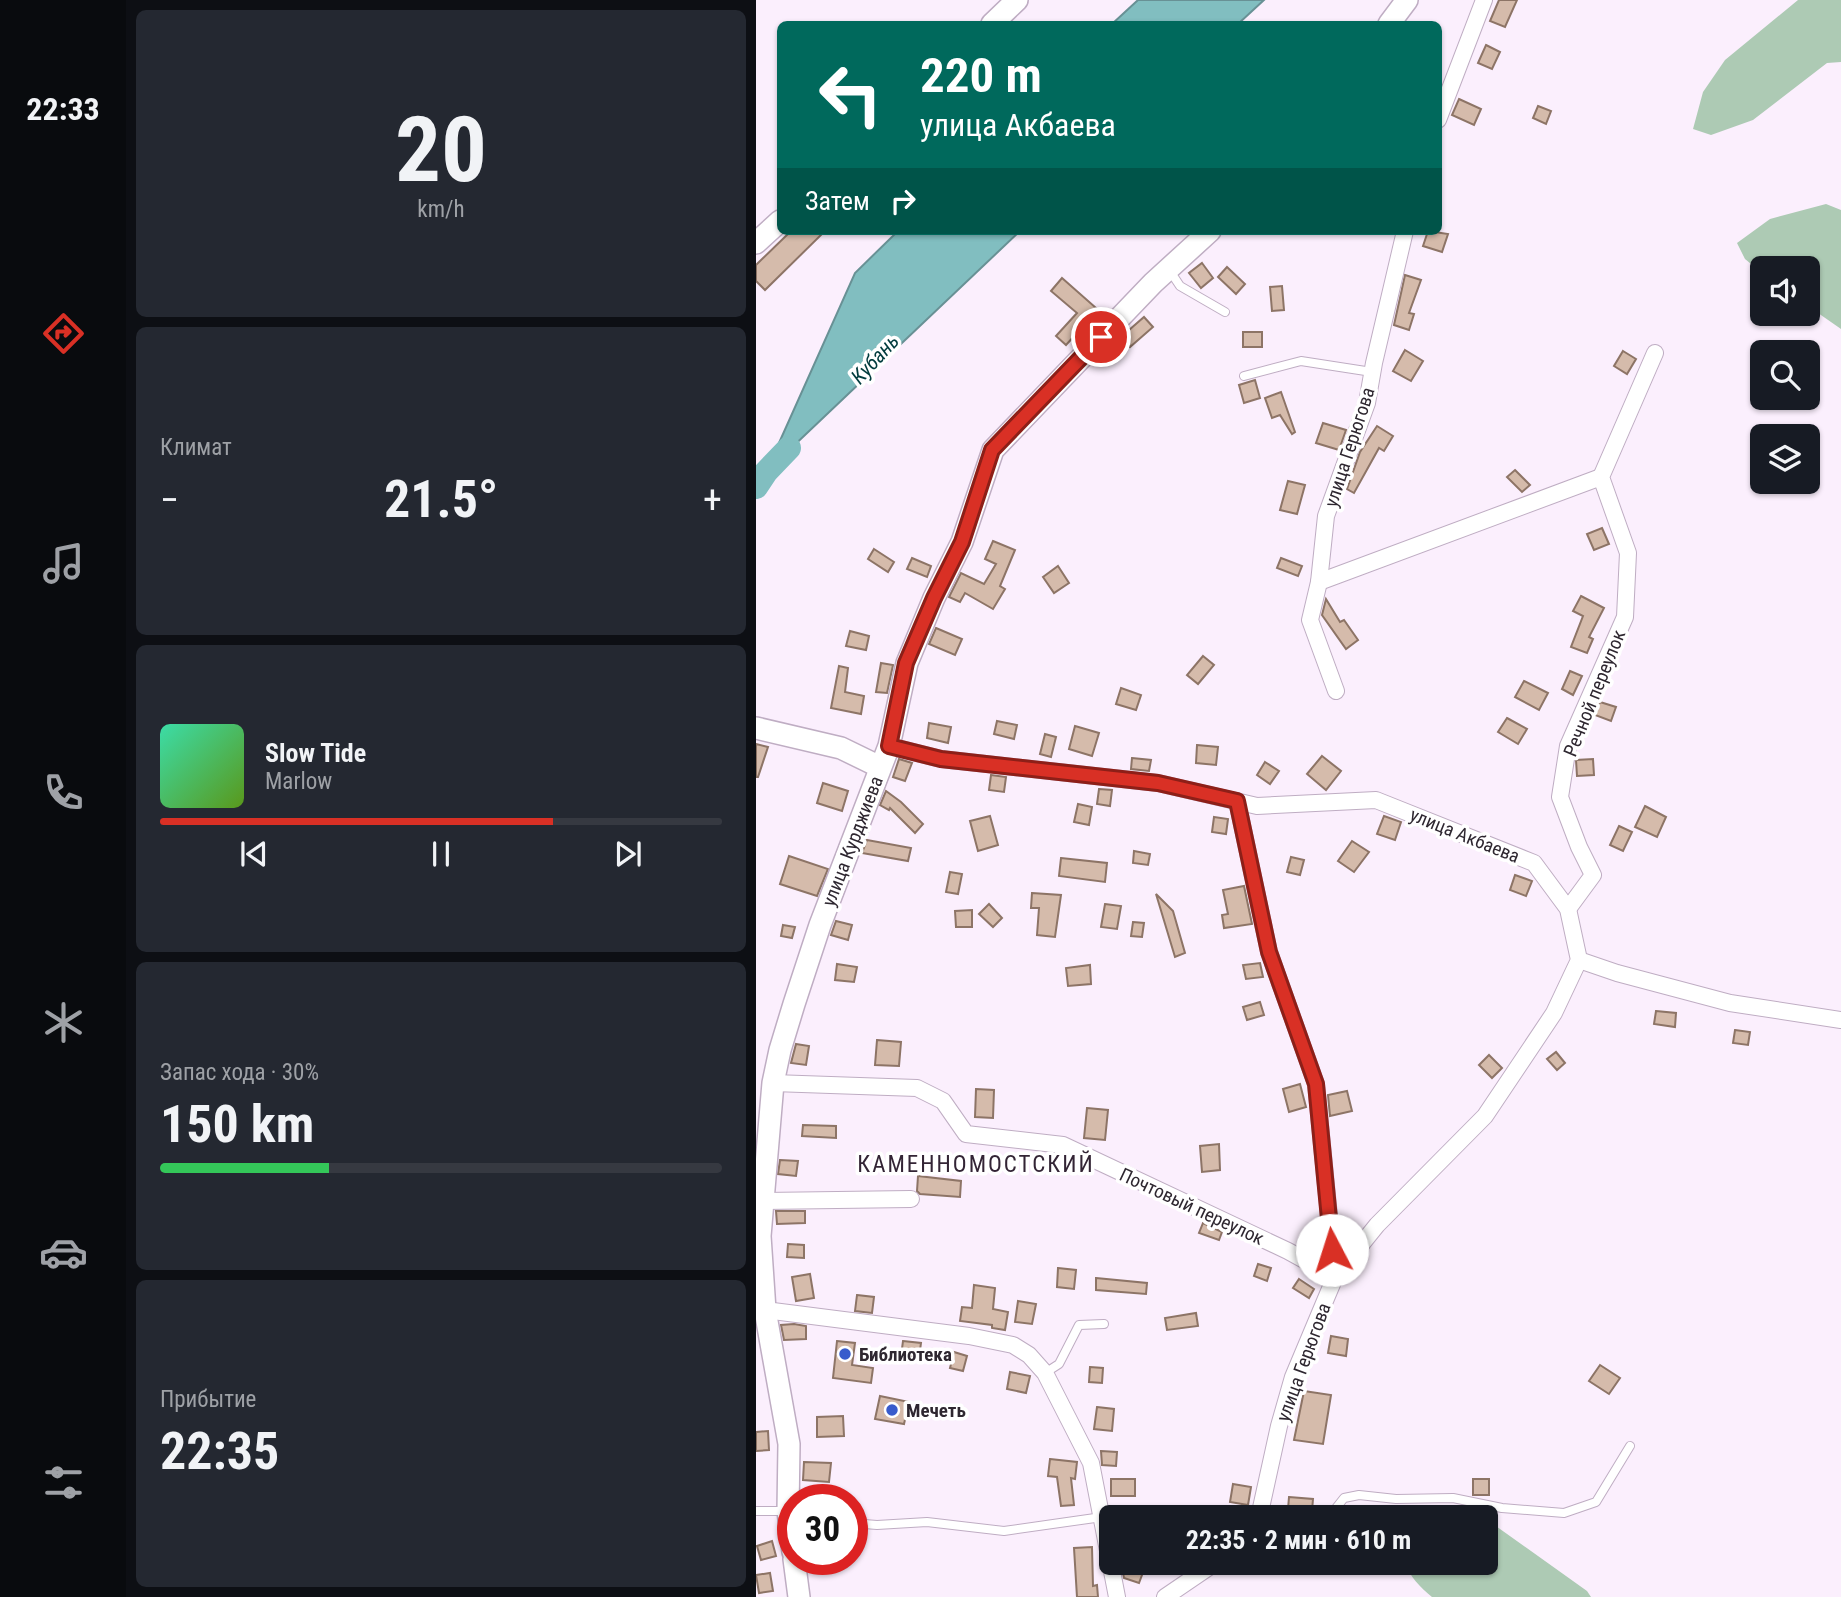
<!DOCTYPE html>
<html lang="ru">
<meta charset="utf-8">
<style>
body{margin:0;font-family:"Roboto Condensed",sans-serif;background:#242831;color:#f1f3f6;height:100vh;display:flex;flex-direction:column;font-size:26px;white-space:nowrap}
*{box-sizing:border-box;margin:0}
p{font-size:23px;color:#9ea1a6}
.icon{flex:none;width:38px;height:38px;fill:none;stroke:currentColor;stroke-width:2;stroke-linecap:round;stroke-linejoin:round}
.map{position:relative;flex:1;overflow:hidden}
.side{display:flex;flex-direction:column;gap:10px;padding:10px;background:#0d0f14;width:630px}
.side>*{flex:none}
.hud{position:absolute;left:21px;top:21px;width:665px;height:214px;border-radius:10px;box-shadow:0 2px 5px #0004;background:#00695c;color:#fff;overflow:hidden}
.fabs{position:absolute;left:994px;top:256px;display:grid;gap:14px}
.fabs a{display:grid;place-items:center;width:70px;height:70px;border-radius:10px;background:#171b24;box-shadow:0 2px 5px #0004;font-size:35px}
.speed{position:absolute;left:21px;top:1484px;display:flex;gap:14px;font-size:35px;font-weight:700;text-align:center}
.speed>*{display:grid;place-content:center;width:91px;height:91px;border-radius:50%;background:#171b24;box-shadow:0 2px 5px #0004;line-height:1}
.speed .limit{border:10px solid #d22;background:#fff;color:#111}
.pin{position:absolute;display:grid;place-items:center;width:60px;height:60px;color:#fff;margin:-30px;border:4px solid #fff;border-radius:50%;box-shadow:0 2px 7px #0007}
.me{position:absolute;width:77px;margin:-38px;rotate:355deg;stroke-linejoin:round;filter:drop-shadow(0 0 5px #0008)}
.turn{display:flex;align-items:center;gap:24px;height:147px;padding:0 28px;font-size:32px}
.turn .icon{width:91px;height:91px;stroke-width:2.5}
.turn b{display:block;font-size:49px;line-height:60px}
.then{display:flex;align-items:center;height:66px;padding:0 28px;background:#0003;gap:14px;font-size:26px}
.big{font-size:52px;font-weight:700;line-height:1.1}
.side .card{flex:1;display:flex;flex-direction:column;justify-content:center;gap:10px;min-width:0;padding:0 24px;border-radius:10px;background:#242831}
.side .dial{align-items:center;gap:0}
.dial b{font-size:91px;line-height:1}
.song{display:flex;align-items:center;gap:21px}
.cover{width:84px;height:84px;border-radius:10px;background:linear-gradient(135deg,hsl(160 70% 55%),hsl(90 70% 35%))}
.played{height:7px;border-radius:4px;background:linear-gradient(90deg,#d93025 70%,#363941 70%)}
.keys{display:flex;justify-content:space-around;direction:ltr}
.heat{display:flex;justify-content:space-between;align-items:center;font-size:38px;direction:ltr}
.charge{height:10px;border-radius:5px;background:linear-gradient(90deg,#34c759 30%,#363941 0)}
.trip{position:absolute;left:343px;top:1505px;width:399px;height:70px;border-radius:10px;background:#171b24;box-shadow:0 2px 5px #0004;font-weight:700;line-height:70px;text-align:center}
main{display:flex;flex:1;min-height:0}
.tab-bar{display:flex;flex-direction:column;width:126px;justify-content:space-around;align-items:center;background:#090b0e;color:#9ea1a6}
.tab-bar .icon{width:49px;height:49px}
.tab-bar .on{color:#d93025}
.tab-bar b{font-size:32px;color:#f1f3f6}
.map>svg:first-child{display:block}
</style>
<main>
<nav class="tab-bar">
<b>22:33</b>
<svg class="icon on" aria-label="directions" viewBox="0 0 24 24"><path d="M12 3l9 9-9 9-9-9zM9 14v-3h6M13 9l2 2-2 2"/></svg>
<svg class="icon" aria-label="music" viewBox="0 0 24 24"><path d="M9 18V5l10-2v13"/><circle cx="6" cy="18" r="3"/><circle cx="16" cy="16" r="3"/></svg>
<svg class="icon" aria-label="phone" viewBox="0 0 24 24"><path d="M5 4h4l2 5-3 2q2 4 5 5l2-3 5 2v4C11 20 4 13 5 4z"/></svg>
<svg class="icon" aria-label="climate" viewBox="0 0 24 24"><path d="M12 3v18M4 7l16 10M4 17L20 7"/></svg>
<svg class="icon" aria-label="car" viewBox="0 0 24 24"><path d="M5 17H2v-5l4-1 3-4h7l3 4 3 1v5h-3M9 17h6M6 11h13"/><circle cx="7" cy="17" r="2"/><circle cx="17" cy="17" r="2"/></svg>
<svg class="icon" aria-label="filters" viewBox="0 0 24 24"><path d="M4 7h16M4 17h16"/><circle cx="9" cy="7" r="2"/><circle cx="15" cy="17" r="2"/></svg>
</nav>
<section class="side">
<div class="card dial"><b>20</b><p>km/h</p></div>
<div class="card"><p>Климат</p>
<div class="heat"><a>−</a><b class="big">21.5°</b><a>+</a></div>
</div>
<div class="card">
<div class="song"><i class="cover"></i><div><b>Slow Tide</b><p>Marlow</p></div></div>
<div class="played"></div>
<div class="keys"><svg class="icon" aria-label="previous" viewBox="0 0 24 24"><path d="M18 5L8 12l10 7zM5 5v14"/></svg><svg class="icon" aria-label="pause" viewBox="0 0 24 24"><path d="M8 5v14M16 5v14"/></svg><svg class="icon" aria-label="next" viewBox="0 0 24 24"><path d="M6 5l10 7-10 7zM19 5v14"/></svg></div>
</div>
<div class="card"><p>Запас хода · 30%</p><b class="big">150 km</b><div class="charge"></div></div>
<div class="card"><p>Прибытие</p><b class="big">22:35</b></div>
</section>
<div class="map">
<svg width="1085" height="1597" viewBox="0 0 1085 1597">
<rect width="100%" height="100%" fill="#fbeffd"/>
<g fill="#adcab4">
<path d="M1042,0H1085V62L1071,63L997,120L955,135L937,129L947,92L969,60Z"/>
<path d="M1070,204L1085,210V329L1052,306V268H1006V273L989,259L981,243L1014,219Z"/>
<path d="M730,1519L831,1591L835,1597H676C664,1587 654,1577 649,1563H730Z"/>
</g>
<g fill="#81bec0" stroke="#689195" stroke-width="2">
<path d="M382,0H508L482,24H356Z"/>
<path d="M142,231H264L10,472L99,273Z"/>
</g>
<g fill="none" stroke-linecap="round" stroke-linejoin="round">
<path stroke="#81bec0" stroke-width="24" d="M0,487L10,472L33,448"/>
</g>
<g fill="#d5bbab" stroke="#8d7466" stroke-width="2">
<path d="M743,0H761L749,27L734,21Z"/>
<path d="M730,45L744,52L736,69L722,63Z"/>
<path d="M703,99L725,109L718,125L696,115Z"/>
<path d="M782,106L795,111L790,124L777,118Z"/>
<path d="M35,231H69L9,290L0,281V265Z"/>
<path d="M672,231L692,234L686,252L667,246Z"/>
<path d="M446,263L457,278L445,288L433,273Z"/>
<path d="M471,267L489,284L480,294L462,277Z"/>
<path d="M649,275L665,280L653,313L658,314L653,330L638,325Z"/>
<path d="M306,278L348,315L337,327L331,322L310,345L300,336L321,313L295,291Z"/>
<path d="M526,286L528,310L516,311L514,287Z"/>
<path d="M388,317L397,327L374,347L365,337Z"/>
<rect x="487" y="332" width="19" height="15"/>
<path d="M649,350L667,361L655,381L637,371Z"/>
<path d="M867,351L880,359L871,374L858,366Z"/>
<path d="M499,380L504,398L488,403L483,385Z"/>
<path d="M525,392L539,432L536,434L524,415L516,418L509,398Z"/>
<path d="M567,423L590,430L583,450L560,443Z"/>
<path d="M621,426L637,436L628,451L623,448L598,493L591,489L604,452Z"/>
<path d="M759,470L774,485L766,492L751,477Z"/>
<path d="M532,481L549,485L541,514L524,510Z"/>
<path d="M846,528L853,544L838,550L831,534Z"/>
<path d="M237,541L259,550L244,586L249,589L237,609L209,593L204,602L193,597L205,573L228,584L240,564L229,559Z"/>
<path d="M118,549L138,562L132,572L112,559Z"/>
<path d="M156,558L175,566L171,577L151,569Z"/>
<path d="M525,558L546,566L542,576L521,568Z"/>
<path d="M302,566L313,583L298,593L287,577Z"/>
<path d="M825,596L848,608L833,637L837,639L831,653L815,647L827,616L817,611Z"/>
<path d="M570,599L584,622L588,620L602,640L590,649L566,615Z"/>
<path d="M180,628L206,639L199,655L173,644Z"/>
<path d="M94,631L113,636L110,650L90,646Z"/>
<path d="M447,656L458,665L442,684L431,675Z"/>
<path d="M125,663L137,665L131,693L120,692Z"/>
<path d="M83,666L92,668L89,692L108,696L105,714L75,708Z"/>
<path d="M814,671L826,676L817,695L806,689Z"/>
<path d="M768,681L792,693L783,710L759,697Z"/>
<path d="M365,688L385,695L380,710L360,704Z"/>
<path d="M844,702L860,707L855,721L839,715Z"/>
<path d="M751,718L771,729L762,744L742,732Z"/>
<path d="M241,721L261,725L258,739L238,734Z"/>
<path d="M173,723L195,727L192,743L171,738Z"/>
<path d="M319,726L343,733L336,756L313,749Z"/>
<path d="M289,734L300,737L295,757L284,754Z"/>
<path d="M0,744L12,747L2,777H0Z"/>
<path d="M441,745L462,747L460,765L440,763Z"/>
<path d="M566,756L585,771L570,790L551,774Z"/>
<path d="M376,758L395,760L393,771L375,769Z"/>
<path d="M143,759L156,763L149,781L137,777Z"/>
<path d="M837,759L838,775L821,776L820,760Z"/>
<path d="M509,762L523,771L514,784L501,775Z"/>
<path d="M235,775L250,777L248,792L233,790Z"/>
<path d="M67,783L92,791L86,811L61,803Z"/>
<path d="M343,789L356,790L354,806L341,804Z"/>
<path d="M130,791L145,802L167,824L159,833L134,808L133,810L124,805Z"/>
<path d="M322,804L336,807L333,825L318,822Z"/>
<path d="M889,806L910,817L901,837L879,827Z"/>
<path d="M234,816L242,845L222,851L214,821Z"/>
<path d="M628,816L645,822L639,840L621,834Z"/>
<path d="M458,817L472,819L470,834L456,832Z"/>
<path d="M863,826L876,832L867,851L854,845Z"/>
<path d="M111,840L155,848L152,861L106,853Z"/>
<path d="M596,841L613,852L598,872L582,861Z"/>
<path d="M378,851L394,854L392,865L377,863Z"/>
<path d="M33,856L72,869L61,896L24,884Z"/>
<path d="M535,857L548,860L544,875L531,872Z"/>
<path d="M305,858L351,863L349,882L303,876Z"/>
<path d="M194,872L206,874L202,894L190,892Z"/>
<path d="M759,875L776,881L770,896L754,890Z"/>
<path d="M488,886L496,924L468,928L466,915L472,914L467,890Z"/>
<path d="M276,893L305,895L299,937L281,935L283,908H275Z"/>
<path d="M400,894L417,911L429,953L419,957Z"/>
<path d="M233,904L246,918L237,927L223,914Z"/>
<path d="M349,904L365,906L361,929L345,927Z"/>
<path d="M216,910V927H200L199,911Z"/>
<path d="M80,921L96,925L92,940L75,935Z"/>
<path d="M377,922L388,923L386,937L375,936Z"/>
<path d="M27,925L39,927L36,938L25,936Z"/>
<path d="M504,963L507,977L490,979L487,965Z"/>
<path d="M81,964L101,967L98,982L79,980Z"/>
<path d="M334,965L335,984L312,986L310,968Z"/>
<path d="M504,1002L508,1015L491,1020L487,1007Z"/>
<path d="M900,1011L920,1013L919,1027L898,1024Z"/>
<path d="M979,1030L994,1032L992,1045L977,1043Z"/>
<path d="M121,1040L145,1042L143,1066L119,1065Z"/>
<path d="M40,1044L53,1046L50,1065L35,1063Z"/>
<path d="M800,1052L809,1063L801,1070L791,1059Z"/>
<path d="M733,1055L746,1068L736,1078L723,1065Z"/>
<path d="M544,1084L550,1107L533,1112L527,1089Z"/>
<path d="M220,1089L238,1090L237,1118L219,1117Z"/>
<path d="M591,1091L596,1111L574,1116L572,1095Z"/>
<path d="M331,1108L352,1110L349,1140L328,1138Z"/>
<path d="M47,1125L80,1126V1138L46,1136Z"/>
<path d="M463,1144L464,1170L446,1172L444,1146Z"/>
<path d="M24,1160L42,1161L40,1176L22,1174Z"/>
<path d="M162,1176L205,1181L204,1197L164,1194L161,1191Z"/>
<path d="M20,1211H49V1223L21,1224Z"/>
<path d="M447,1223L466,1232L463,1240L443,1233Z"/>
<path d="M554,1239L565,1242L563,1256L551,1249Z"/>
<path d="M32,1244L48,1245V1258L31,1257Z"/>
<path d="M502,1264L515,1268L511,1281L498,1276Z"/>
<path d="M302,1268L320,1270L318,1289L301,1287Z"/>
<path d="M54,1274L58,1298L40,1301L36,1277Z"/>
<path d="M340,1278L391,1283L390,1294L340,1290Z"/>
<path d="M543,1279L558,1289L553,1298L537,1288Z"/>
<path d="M218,1285L239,1288L237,1309L252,1312L249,1330L236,1328V1325L204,1321L206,1307L216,1308Z"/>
<path d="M101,1295L118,1297L116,1313L99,1311Z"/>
<path d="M262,1301L280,1304L276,1324L259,1322Z"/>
<path d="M440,1313L442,1326L411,1330L409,1318Z"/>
<path d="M38,1324L50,1326V1339L28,1340L25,1325Z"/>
<path d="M575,1336L592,1339L590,1356L572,1353Z"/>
<path d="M81,1341L99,1343L96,1365L117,1368L115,1383L77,1378Z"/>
<path d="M147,1341L165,1343L163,1358L145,1356Z"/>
<path d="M198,1352L211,1356L207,1371L194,1368Z"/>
<path d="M844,1365L864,1378L853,1394L833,1381Z"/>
<path d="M334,1367L347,1368L346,1383L333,1382Z"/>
<path d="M254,1372L274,1376L270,1393L251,1389Z"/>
<path d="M548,1391L575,1395L567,1444L538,1440Z"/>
<path d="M124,1396L153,1402L148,1424L119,1419Z"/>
<path d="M341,1407L358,1409L356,1431L338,1429Z"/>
<path d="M87,1416L88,1436L61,1437V1417Z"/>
<path d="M12,1431L13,1450L0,1451V1432Z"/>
<path d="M345,1451L361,1452L360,1466L346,1465Z"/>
<path d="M294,1459L321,1462L319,1479L315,1478L318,1505L305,1506L301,1477L292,1476Z"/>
<path d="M48,1462L75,1463L73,1482L47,1480Z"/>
<rect x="355" y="1479" width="24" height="17"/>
<rect x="717" y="1479" width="16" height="16"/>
<path d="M477,1484L495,1487L492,1505L474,1502Z"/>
<path d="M533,1497L557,1499L556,1511L532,1509Z"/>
<path d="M16,1541L20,1556L5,1560L1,1546Z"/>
<path d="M336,1547L337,1586L341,1585L342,1597H321L318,1548Z"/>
<path d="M371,1563L389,1567L383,1583L368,1578L367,1573Z"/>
<path d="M14,1573L17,1591L3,1593L0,1575Z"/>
</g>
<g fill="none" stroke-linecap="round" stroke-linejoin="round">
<g stroke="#bfadc3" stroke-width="10">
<g id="service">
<path d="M414,271L424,286L469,312"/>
<path d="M488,376L545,361L616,372"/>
<path d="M289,1373L303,1364L323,1325L348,1324"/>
<path d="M0,1511H32"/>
<path d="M573,1517L588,1498L603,1495L640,1499L697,1498L746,1508L808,1513L840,1502L874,1446"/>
<path d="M96,1523L121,1525L171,1522L248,1531L346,1517"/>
</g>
</g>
<g stroke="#bfadc3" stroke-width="18">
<g id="minor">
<path d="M682,120L728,0"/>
<path d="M563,582L845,477"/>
<path d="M580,691L554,620L563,582L570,516L611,403L618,363L649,231"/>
<path d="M481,801L513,952L560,1084L579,1277L537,1377L523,1426L503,1517"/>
<path d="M812,909L837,875L823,847L804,797L812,746L869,617L872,553L845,477L899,353"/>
<path d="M823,960L861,973L974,1003L1085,1020"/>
<path d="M17,1083L161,1088L187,1101L210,1134L307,1145L532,1251L579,1277L621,1225L729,1116L798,1013L823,960L812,909L778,863L620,800L501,806L402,783L185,759L133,746"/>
<path d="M7,1201L155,1199"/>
<path d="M9,1310L213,1336L257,1345L273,1355L289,1373L335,1463L361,1597"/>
<path d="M409,1597L459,1563"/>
</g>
</g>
<g stroke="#bfadc3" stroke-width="24">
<g id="tertiary">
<path d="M236,24L261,0"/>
<path d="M633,24L651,0"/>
<path d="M0,243L24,221"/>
<path d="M0,728L85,748L124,767"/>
<path d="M37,1552L32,1511L33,1444L9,1310L4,1236L17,1083L24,1050L38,1004L64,925L133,746L151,663L178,598L206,542L237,450L397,283L454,231"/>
<path d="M38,1559L43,1597"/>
</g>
</g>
<use href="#service" stroke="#fff" stroke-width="8"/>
<use href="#minor" stroke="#fff" stroke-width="16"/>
<use href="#tertiary" stroke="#fff" stroke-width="21"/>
</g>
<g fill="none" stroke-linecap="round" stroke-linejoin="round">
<g stroke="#8d1f18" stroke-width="18">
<path id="route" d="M345,337L236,450L206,542L178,598L150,663L133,746L185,759L402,783L481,801L513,952L560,1084L576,1250"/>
</g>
<use href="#route" stroke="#d93025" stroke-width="12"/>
</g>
<g fill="#385bcc" stroke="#fff" stroke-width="2.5">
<circle cx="89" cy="1354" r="7"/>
<circle cx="136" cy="1410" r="7"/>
</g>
<g text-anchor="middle" stroke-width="7" stroke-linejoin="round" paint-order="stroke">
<g font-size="19" fill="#2e2730" stroke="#fff">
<text transform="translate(593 447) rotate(-72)" y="7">улица Герюгова</text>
<text transform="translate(838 693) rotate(-68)" y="7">Речной переулок</text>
<text transform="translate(709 835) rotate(22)" y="7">улица Акбаева</text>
<text transform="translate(96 841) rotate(-69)" y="7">улица Курджиева</text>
<text transform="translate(436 1206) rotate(25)" y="7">Почтовый переулок</text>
<text transform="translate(547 1362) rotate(-70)" y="7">улица Герюгова</text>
</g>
<g font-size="19" font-weight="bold" fill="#2e2730" stroke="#fff" text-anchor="start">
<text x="103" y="1361">Библиотека</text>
<text x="150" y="1417">Мечеть</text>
</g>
<g font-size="21" font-style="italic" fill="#003b3d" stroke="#fff">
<text transform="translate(119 359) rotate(-47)" y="7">Кубань</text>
</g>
<g font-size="23" letter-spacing="2" fill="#332435" stroke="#fff">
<text x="220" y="1172">КАМЕННОМОСТСКИЙ</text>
</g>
</g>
</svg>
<div class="fabs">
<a><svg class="icon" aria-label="sound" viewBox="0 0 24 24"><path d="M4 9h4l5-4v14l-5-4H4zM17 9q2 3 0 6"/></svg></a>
<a><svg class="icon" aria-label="search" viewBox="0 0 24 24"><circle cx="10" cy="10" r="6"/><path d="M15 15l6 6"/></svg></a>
<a><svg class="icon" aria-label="layers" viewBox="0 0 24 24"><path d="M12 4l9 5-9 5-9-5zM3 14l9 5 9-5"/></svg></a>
</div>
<div class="speed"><div class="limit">30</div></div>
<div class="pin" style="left:345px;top:337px;background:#d93025"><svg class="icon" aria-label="arrive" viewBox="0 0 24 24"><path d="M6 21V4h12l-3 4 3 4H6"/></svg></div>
<svg class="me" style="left:576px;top:1250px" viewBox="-20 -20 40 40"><circle r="19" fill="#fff"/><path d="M0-13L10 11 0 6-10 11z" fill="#d93025"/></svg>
<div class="trip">22:35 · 2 мин · 610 m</div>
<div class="hud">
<div class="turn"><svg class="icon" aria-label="left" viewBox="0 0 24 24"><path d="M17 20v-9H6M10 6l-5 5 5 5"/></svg><div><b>220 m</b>улица Акбаева</div></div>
<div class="then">Затем<svg class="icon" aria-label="right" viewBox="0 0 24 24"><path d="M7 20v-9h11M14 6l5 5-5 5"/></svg></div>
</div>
</div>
</main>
